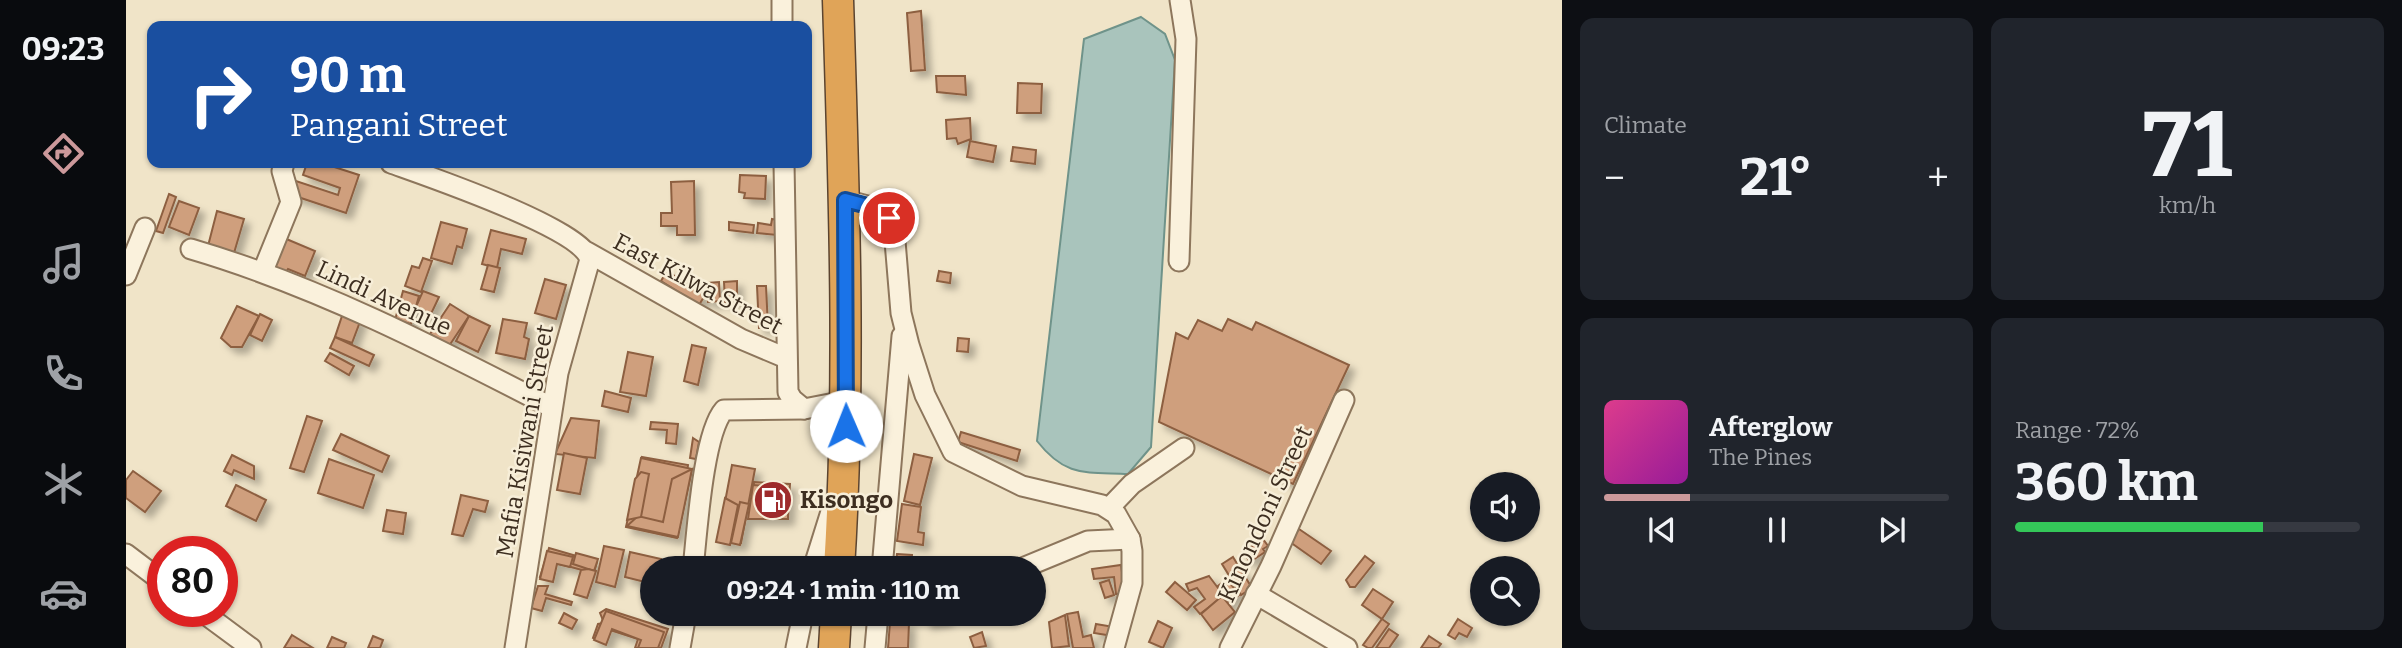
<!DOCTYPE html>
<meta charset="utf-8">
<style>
body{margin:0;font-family:Bitter,serif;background:#20242c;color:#f1f3f6;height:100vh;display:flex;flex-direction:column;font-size:26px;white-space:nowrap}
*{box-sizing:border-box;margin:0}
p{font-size:23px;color:#9ea1a6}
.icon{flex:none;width:38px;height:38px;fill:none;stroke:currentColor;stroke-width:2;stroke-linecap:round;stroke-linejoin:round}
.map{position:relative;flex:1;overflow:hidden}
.drawer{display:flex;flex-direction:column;gap:18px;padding:18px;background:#0d0f14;width:840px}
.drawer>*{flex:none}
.hud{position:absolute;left:21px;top:21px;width:665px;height:147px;border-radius:14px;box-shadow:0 2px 5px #0004;background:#1a4fa0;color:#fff;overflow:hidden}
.buttons{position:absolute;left:1344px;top:472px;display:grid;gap:14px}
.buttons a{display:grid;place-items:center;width:70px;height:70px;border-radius:50%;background:#171b24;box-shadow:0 2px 5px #0004;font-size:35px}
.speed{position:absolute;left:21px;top:536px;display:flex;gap:14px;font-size:35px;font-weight:700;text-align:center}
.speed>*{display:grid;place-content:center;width:91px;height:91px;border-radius:50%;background:#171b24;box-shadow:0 2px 5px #0004;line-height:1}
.speed .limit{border:10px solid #d22;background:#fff;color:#111}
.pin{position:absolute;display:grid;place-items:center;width:60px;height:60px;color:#fff;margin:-30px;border:4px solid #fff;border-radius:50%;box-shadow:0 2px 7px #0007}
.me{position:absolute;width:77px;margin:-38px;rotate:359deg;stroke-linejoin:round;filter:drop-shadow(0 0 5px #0008)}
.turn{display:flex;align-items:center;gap:24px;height:147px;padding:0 28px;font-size:32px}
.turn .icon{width:91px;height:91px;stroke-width:2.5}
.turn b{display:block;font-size:49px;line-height:60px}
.big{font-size:52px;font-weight:700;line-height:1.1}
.drawer .widget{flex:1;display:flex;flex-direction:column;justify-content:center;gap:10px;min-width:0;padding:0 24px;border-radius:14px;background:#20242c}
.drawer .dial{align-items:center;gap:0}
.dial b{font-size:91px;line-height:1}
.song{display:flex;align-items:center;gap:21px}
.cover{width:84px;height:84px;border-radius:10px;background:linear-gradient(135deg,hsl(330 70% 55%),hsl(300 70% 35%))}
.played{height:7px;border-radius:4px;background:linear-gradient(90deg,#cc999b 25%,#363941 25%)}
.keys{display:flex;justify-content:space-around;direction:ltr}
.heat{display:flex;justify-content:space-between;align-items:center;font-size:38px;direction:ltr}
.charge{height:10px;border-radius:5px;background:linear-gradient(90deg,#34c759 72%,#363941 0)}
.drawer .tiles{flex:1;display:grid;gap:18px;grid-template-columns:repeat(2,1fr)}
.trip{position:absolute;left:514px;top:556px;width:406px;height:70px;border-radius:35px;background:#171b24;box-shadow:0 2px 5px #0004;font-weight:700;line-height:70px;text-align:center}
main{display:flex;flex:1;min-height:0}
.menu{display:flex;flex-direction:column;width:126px;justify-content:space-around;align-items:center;background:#090b0e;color:#9ea1a6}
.menu .icon{width:49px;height:49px}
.menu .selected{color:#cc999b}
.menu b{font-size:32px;color:#f1f3f6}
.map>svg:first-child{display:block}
</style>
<main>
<nav class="menu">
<b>09:23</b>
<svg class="icon selected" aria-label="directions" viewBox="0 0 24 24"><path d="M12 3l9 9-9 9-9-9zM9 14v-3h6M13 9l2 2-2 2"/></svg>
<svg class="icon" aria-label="music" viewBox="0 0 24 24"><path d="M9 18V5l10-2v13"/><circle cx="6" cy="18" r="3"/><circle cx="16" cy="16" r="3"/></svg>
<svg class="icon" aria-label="phone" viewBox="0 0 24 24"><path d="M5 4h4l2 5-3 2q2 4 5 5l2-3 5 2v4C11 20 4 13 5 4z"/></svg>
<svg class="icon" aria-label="climate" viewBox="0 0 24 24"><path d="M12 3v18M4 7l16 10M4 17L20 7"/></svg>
<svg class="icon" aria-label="car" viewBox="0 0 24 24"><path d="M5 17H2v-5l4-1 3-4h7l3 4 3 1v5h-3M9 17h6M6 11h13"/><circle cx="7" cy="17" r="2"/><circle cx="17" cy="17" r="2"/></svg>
</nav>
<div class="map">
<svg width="1436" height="648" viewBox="0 0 1436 648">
<defs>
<filter id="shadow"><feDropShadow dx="6" dy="6" stdDeviation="3.5" flood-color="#0004"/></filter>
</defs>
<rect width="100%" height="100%" fill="#f0e4c8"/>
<path fill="#a9c4bc" stroke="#6f938a" stroke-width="2" d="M1015,17L1039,34L1049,60L1025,447L1002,474C960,472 940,478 911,441L958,39Z"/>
<g fill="#cf9f7d" stroke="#8d5f41" stroke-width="2" filter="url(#shadow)">
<path d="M795,11L799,70L785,71L781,13Z"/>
<path d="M810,76H839L840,95L811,92Z"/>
<path d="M892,83L916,84L915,113H891Z"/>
<path d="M844,118L845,139L832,144L830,138L821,139L820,120Z"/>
<path d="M844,141L870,146L867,162L841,157Z"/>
<path d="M887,147L910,150L909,164L885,161Z"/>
<path d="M181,163H196L233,175L220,213L166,195L170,181L212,195L214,188L177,175Z"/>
<path d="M614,175L640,176L639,199L618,198L619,193L613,192Z"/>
<path d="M568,181L569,235H551V226H535V213H546L545,182Z"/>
<path d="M43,194L50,197L37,233L30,231Z"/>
<path d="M53,201L73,208L63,235L43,227Z"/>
<path d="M91,211L118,219L108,253L82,246Z"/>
<path d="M646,219L653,220L651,235L631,233L632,223L645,225Z"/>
<path d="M315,222L341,229L336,248L331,246L326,264L305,258Z"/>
<path d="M603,222L628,225L627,233L603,230Z"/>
<path d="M365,230L400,239L396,254L375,249L371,268L356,264Z"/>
<path d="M158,238L189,251L179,276L162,269L159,274L145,268Z"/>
<path d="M297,258L306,261L295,292L279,286L286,266L293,268Z"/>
<path d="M362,265L374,268L368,292L355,289Z"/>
<path d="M541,271L579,295L573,305L535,281Z"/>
<path d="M813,271L825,273L824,283L811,281Z"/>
<path d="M419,279L440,285L430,319L409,313Z"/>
<path d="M611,281V301L599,302L598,282Z"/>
<path d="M593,282L594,301L582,302L581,283Z"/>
<path d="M631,286H640L642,327L633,328Z"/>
<path d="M277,291L293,296L285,324L269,320Z"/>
<path d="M297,291L313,297L304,316L289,309Z"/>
<path d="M324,304L343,316L323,346L304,334Z"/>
<path d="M111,306L133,316L116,347H105L95,338Z"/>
<path d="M217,313L235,319L226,343L209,337Z"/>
<path d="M134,314L146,320L136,341L124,335Z"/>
<path d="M343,316L364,326L352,352L330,341Z"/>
<path d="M377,319L401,323L398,337L403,339L399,359L370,353Z"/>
<path d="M1102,319L1126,330L1130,322L1223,365L1167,484L1033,422L1050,333L1062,339L1072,320L1096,331Z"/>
<path d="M209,337L248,355L243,366L204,348Z"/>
<path d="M832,338L843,339L842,352L831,351Z"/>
<path d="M566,345L580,348L572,385L558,381Z"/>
<path d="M502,352L527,357L520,396L494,392Z"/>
<path d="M204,353L228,366L223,375L199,361Z"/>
<path d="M479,391L505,398L502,412L476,406Z"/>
<path d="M181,416L196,421L178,472L164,468Z"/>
<path d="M445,418L473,421L469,458L429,454Z"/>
<path d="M525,422L552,424L550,444L540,443L541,430L524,429Z"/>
<path d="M835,432L894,450L891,461L832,442Z"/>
<path d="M215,434L263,456L256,472L207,450Z"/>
<path d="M567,438L573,442L570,459L564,458Z"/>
<path d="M438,453L461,458L454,494L431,490Z"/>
<path d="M788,454L806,458L794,505L778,501Z"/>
<path d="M106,455L128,466V479L108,470L106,475L98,471Z"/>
<path d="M516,457L562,465L560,479L514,472Z"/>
<path d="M515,458L566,469L551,538L500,527Z"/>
<path d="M203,459L248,475L237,508L192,493Z"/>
<path d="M606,465L629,469L615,543L592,539Z"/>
<path d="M566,469L552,537L501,526L512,516L537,522L546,479Z"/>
<path d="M7,471L35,491L19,512L0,498V480Z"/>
<path d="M515,472L523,474L515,517L501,520L509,479Z"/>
<path d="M628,482L664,484L662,518L626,517Z"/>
<path d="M110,485L140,500L130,521L100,506Z"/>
<path d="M627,485L656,487L662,491V519H622Z"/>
<path d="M335,495L362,501L359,512L347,509L337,536L326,534Z"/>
<path d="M599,498L612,505L604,545L590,542Z"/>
<path d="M614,502L623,504L614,545L605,543Z"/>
<path d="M776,504L795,507L792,532L798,533L797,545L771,541Z"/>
<path d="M261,510L280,513L277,534L257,531Z"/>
<path d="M1173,529L1205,551L1195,564L1164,542Z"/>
<path d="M1137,539L1142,546L1137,549L1139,552L1124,562L1117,552Z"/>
<path d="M478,546L498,550L489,587L470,582Z"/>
<path d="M423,548L471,562L461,597L449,594L456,570L430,563L425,580L414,577Z"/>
<path d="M421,551L447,557L444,567L431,564L427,582L414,579Z"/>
<path d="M504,552L535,559L533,569H527V584L499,577Z"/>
<path d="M450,553L472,559L468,571L447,564Z"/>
<path d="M771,554L786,555L785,569H769Z"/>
<path d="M1239,556L1248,563L1229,587H1224L1220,580Z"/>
<path d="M1107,557L1126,588L1115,595L1096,564Z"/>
<path d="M623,558L649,565L648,569H620Z"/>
<path d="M623,558L650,563L649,569H621Z"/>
<path d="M995,565L999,594H990L988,577L968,579L966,569Z"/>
<path d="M462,569L470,571L461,598L448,594L455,570Z"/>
<path d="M1083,576L1098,596L1074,614L1068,607L1079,599L1071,588L1063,591L1060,584Z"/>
<path d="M1101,579L1113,595L1104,602L1092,586Z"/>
<path d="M983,580L988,595L979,598L974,583Z"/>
<path d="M1049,582L1070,600L1061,610L1040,592Z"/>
<path d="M412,586H422L419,594L446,602L445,605L420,598L416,611L405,608Z"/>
<path d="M1247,589L1267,602L1256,619L1236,605Z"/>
<path d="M1096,596L1109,612L1087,630L1075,614Z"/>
<path d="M480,609L542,629L535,648H509L512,639L484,630L480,643L467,638L472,624L478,623L474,613Z"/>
<path d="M480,611L538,632L532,648H512L515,640L486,629L480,645L468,640Z"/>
<path d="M952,612L957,637L965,635L968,648H947L941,614Z"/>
<path d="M438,613L451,620L446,629L433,623Z"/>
<path d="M799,614H820L821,620L800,623Z"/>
<path d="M939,615L943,646L926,648L923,622Z"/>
<path d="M1256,619L1263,624L1246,648H1242L1237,645Z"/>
<path d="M1332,619L1346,628L1341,637L1333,633L1329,639L1322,635Z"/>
<path d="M1032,621L1046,628L1037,648L1023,642Z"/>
<path d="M764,622L783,623L782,648H762Z"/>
<path d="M970,624L988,627L987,636L968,633Z"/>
<path d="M1263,629L1272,635L1263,648H1250Z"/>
<path d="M856,632L860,646L848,648L844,637Z"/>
<path d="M166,635L187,648H158Z"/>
<path d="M247,636L257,640L254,648H242Z"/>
<path d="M1303,636L1315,644L1312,648H1295Z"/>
<path d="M206,637L220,643L218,648H201Z"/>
</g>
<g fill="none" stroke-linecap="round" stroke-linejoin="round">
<g stroke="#8d765c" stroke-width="23">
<g id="minor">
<path d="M656,0V26"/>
<path d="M265,163C301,176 452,227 464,259L432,373L389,648"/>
<path d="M658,163L662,392L666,399L678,409"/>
<path d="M719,200L753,209L768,229L775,313L783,345L799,395L827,452L896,486L976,505L990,514L1004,539L1006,551V583L988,648"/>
<path d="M65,249C191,286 309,347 425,407"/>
<path d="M461,252L615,339L660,358"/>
<path d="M1053,261L1060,39L1054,0"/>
<path d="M137,271L165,202L156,171L158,163"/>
<path d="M0,275L19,228"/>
<path d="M984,507L1006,484L1058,448"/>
<path d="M0,554L37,582"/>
<path d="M567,569C571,533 577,434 598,410L678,409L719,401"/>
<path d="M687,569L708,502"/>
<path d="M756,569L776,336"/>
<path d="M894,569L962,541L1004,539"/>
<path d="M1130,594L1221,648"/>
<path d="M75,611L125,648"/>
<path d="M554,648L560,614"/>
<path d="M670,648L677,614"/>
<path d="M749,648L752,614"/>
<path d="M1104,648L1145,566L1218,400"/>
</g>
</g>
<g stroke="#5b4430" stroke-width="33">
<g id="highway">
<path d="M712,0C718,190 725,379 713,569"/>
<path d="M708,648L710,614"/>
</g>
</g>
<use href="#minor" stroke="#faf1dc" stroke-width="19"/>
<use href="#highway" stroke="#e0a458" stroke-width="30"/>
</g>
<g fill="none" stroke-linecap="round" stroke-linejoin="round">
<g stroke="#114b97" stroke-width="18">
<path id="route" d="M720,426L719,200L753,209L763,218"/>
</g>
<use href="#route" stroke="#1a73e8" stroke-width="12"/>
</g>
<defs>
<g id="fuel-disc" transform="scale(2.0125)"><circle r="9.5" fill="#9e2a2b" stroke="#f7eed8"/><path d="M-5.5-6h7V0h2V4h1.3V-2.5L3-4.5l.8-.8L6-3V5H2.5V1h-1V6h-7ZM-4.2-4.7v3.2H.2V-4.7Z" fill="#fff"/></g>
</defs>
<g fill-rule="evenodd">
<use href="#fuel-disc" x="647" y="500"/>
</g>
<g text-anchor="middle" stroke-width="5" stroke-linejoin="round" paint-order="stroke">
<g font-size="24" fill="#3d2e20" stroke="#f7eed8">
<text transform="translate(572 284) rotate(28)" y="8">East Kilwa Street</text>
<text transform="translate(258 298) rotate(25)" y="8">Lindi Avenue</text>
<text transform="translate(399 441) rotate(-80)" y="8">Mafia Kisiwani Street</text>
<text transform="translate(1139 514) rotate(-65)" y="8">Kinondoni Street</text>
</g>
<g font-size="24" font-weight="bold" fill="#3d2e20" stroke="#f7eed8" text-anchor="start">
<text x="674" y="508">Kisongo</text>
</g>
</g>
</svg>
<div class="buttons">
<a><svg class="icon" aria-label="sound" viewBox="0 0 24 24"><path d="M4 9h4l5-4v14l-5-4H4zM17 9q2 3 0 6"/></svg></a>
<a><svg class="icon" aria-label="search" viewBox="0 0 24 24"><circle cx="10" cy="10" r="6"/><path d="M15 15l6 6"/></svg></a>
</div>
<div class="speed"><div class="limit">80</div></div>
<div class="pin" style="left:763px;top:218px;background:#d93025"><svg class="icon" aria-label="arrive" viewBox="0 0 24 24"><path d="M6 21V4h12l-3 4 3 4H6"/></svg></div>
<svg class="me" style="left:720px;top:426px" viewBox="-20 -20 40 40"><circle r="19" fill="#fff"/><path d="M0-13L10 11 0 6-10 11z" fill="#1a73e8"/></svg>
<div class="trip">09:24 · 1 min · 110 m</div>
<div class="hud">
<div class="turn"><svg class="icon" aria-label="right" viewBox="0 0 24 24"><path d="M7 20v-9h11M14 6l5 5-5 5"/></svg><div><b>90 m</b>Pangani Street</div></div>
</div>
</div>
<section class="drawer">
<div class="tiles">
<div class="widget"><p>Climate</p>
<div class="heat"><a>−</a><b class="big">21°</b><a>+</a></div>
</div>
<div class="widget dial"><b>71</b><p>km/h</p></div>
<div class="widget">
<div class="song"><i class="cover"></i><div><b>Afterglow</b><p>The Pines</p></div></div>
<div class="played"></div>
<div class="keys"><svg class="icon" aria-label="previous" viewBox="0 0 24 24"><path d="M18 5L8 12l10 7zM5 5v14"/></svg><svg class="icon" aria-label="pause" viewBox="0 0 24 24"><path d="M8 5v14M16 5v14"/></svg><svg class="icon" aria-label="next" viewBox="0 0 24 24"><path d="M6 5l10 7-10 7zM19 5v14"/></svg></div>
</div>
<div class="widget"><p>Range · 72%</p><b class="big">360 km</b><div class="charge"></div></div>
</div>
</section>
</main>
